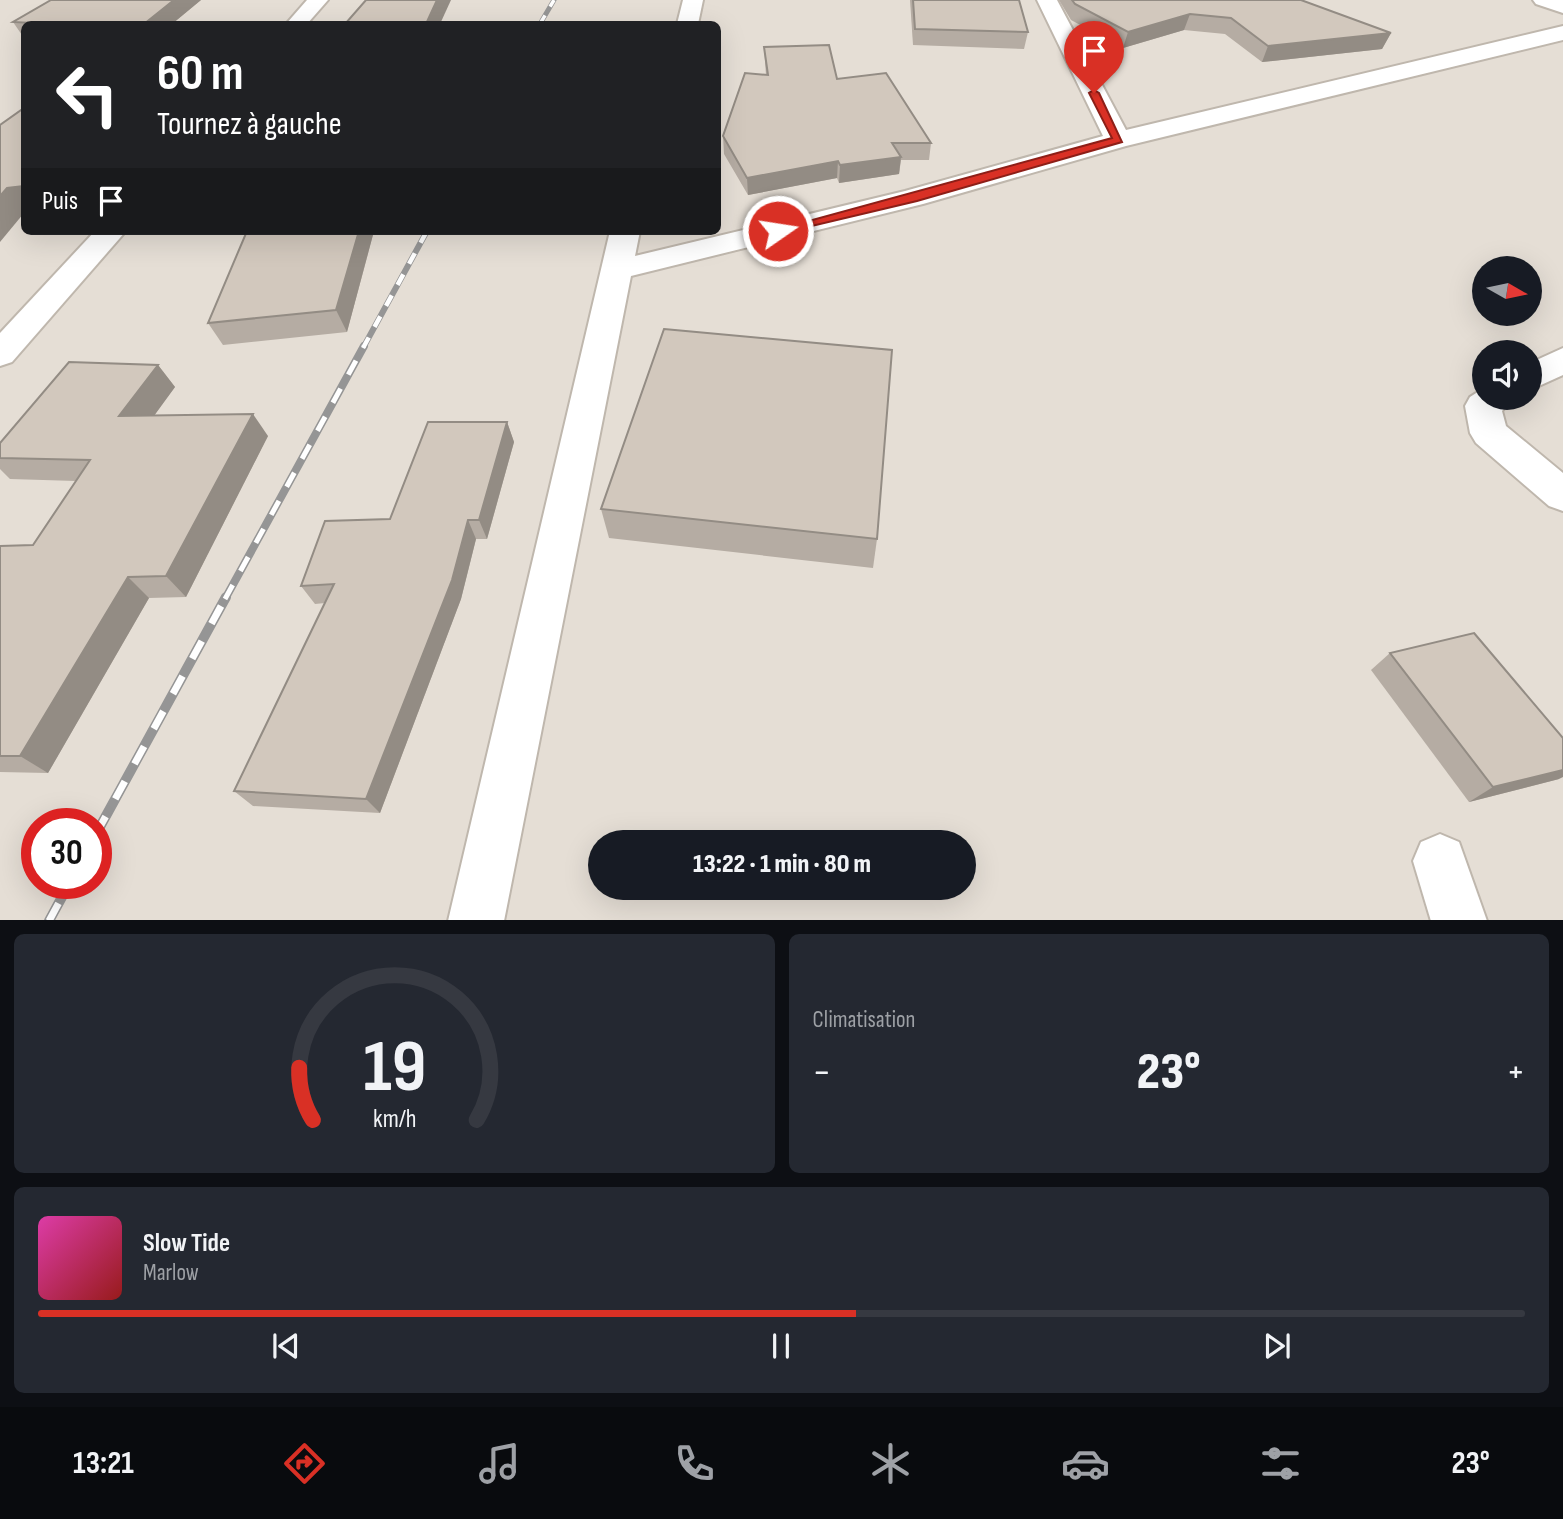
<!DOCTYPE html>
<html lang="fr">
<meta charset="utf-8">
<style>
body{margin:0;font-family:"Sofia Sans Condensed",sans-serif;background:#242831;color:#f1f3f6;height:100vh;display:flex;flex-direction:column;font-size:26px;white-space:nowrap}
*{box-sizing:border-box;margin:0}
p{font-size:23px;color:#9ea1a6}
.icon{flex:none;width:38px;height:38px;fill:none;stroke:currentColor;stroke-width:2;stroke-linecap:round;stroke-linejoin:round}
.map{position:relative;height:920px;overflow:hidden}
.details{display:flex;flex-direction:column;gap:14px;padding:14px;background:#0d0f14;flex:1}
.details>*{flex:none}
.guide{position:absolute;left:21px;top:21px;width:700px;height:214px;border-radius:10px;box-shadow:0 7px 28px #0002;background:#202124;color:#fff;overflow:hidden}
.needle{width:46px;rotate:99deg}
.tools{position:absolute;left:1472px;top:256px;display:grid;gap:14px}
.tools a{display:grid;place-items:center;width:70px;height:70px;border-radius:50%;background:#171b24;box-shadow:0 7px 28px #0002;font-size:35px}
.speed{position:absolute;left:21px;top:808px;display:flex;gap:14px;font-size:35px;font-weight:700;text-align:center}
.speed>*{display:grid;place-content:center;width:91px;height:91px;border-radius:50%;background:#171b24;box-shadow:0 7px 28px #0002;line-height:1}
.speed .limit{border:10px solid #d22;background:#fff;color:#111}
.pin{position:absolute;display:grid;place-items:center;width:60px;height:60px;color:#fff;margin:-72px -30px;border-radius:50% 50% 50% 0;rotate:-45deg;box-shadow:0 0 7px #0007}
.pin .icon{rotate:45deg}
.me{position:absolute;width:77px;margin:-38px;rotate:77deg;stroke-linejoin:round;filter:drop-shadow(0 0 5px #0008)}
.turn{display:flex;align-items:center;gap:24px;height:147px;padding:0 21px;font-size:32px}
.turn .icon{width:91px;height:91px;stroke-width:2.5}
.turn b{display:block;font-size:49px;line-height:60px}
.then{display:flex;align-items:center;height:66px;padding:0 21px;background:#0003;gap:14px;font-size:26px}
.big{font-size:52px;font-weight:800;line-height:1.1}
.details .tile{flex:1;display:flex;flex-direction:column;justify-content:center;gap:10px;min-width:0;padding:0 24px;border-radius:10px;background:#242831}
.details .dial{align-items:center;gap:0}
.dial svg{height:182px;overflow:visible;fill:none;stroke:#363941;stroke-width:7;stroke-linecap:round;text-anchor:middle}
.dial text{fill:#f1f3f6;stroke:none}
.song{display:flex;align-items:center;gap:21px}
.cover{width:84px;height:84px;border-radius:10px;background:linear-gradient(135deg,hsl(320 70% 55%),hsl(0 70% 35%))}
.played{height:7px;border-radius:4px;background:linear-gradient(90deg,#d93025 55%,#363941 55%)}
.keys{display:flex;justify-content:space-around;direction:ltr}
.heat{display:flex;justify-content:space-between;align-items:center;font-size:38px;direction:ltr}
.details .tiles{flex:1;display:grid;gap:14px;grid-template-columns:1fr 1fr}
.tile:last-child{grid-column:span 2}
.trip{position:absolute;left:588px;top:830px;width:388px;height:70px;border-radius:35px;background:#171b24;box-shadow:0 7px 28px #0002;font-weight:800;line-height:70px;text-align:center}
.tabs{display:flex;height:112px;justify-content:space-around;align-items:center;background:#090b0e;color:#9ea1a6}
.tabs .icon{width:49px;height:49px}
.tabs .current{color:#d93025}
.tabs b{font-size:32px;color:#f1f3f6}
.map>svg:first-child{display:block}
</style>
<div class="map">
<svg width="1563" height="921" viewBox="0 0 1563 921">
<rect width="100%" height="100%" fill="#f1ede6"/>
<path fill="#e5ded5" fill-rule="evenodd" d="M0,0H1563V920L0,921ZM24,24H718V231H24ZM1484,268H1530V313H1484ZM1484,352H1530V397H1484ZM37,824H96V884H37ZM600,842H964V887H600Z"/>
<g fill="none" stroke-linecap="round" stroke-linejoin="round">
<g stroke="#bfb7ad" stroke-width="4">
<g id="street">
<path d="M307,0H328L307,24H286Z"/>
<path d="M683,0H703L698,24H677Z"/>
<path d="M1037,0H1057L1126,130L1563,26V40L1126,146L923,204L631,276L504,921H448L610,231H640L635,256L905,191L1103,136Z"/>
<path d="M1533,0H1563V13L1536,4Z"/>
<path d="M95,231H126L12,362L0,366V333Z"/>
<path d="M1563,348V375L1530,390V363Z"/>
<path d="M1484,388V397H1515L1502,411L1506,426L1563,473V511L1549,506L1476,443L1470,433L1465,406L1470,397Z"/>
<path d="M1440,834L1459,842L1487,921H1431L1413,861L1421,842Z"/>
</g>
</g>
<use href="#street" fill="#fff" fill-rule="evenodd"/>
<g stroke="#959595" stroke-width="5">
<path id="rail-far3" d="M540,24L554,0"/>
</g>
<g stroke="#959595" stroke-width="6">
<path id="rail-far2" d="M363,348L427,231"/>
</g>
<g stroke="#959595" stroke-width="8">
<path id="rail-far1" d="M225,599L364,346"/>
</g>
<g stroke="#959595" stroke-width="10">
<g id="rail">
<path d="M96,834L226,597"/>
<path d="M49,921L69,884"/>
</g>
</g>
<use href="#rail-far3" stroke="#fff" stroke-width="3.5" stroke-dasharray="10" stroke-linecap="butt"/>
<use href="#rail-far2" stroke="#fff" stroke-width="4.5" stroke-dasharray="12" stroke-linecap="butt"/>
<use href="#rail-far1" stroke="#fff" stroke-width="5" stroke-dasharray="16" stroke-linecap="butt"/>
<use href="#rail" stroke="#fff" stroke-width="7" stroke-dasharray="20" stroke-linecap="butt"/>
</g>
<g fill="#b5aca3">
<path d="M51,0H201L172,24H24V38L13,22Z"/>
<path d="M910,0H1019L1028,32L1024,49L913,45Z"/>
<path d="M1059,0H1303H1302L1391,33L1382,49L1262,62L1225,34L1184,30L1123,48L1071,20Z"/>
<path d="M764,47L837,79L931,143L929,160H901L899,174L839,183L837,178L748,195L724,154L723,136L766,75Z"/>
<path d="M247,231H374L347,332L223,345L208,323Z"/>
<path d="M158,365L175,387L154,415L268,436L186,597L149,598L48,773L0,772V546L33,545L76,481L10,479L0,469V443Z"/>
<path d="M507,422L514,442L487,539H476L461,599L380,813L253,806L234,791L325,603L315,604L301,586L390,519Z"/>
<path d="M601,509L877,539L873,568L609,538Z"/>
<path d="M1390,653L1559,779L1469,802L1371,670Z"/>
</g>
<g fill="#938c84">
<path d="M174,0H201L172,24H144Z"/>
<path d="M437,0H451L440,24H426Z"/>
<path d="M1190,14L1184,30L1123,48L1128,32Z"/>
<path d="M1391,33L1382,49L1262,62L1268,46Z"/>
<path d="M901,157L899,174L839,183L840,165Z"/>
<path d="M838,161L837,178L748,195L747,178Z"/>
<path d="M24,186V213L0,242V196L7,188Z"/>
<path d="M359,231H374L347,332L336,310Z"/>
<path d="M158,365L175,387L138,438L119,416Z"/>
<path d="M253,414L268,436L186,597L166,576Z"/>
<path d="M507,422L514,442L487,539L479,520Z"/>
<path d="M468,520L476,539L461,599L380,813L366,799Z"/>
<path d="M128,577L149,598L48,773L20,756Z"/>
<path d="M1563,770V777L1559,779L1469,802L1493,787Z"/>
</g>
<g fill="#d2c8bd" stroke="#938c84" stroke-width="2">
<path d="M51,0H174L144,24H52L13,22Z"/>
<path d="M366,0H437L426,24H345Z"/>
<path d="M913,0H1019L1028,32L915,29Z"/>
<path d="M1072,0H1301L1391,33L1268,46L1231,18L1190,14L1128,32L1075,4Z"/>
<path d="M829,45L837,79L886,73L931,143H892L901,157L840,165L838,161L747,178L723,136L745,73L768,75L764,47Z"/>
<path d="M24,108V186L7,188L0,196V125Z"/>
<path d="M247,231H359L336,310L208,323Z"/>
<path d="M664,329L892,350L877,539L601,509Z"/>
<path d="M69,362L158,365L119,416L253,414L166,576L128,577L20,756H0V546L33,545L90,460L0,458V443Z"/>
<path d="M428,422H507L479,520H468L452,580L366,799L234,791L334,584L301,586L325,521L390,519Z"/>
<path d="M1474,633L1563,738V770L1493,787L1390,653Z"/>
</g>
<path fill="#d93025" stroke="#8d1f18" stroke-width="2" d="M1094,90L1099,93L1122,142L917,201L778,234L772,231L1112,138L1089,93Z"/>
</svg>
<div class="tools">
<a><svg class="needle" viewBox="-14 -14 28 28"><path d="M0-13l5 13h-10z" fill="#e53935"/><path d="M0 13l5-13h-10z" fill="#9ea1a6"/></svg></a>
<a><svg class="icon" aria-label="sound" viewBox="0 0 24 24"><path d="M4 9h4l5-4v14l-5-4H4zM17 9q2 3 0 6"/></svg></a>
</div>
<div class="speed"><div class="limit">30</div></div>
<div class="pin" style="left:1094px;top:93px;background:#d93025"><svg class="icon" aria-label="arrive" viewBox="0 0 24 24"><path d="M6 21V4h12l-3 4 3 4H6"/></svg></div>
<svg class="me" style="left:778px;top:231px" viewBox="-20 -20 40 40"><circle r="17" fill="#d93025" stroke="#fff" stroke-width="3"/><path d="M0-11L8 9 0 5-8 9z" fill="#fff"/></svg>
<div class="trip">13:22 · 1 min · 80 m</div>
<div class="guide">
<div class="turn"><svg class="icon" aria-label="left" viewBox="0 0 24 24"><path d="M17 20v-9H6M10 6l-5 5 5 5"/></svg><div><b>60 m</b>Tournez à gauche</div></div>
<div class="then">Puis<svg class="icon" aria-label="arrive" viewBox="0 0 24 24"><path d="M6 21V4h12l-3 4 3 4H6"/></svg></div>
</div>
</div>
<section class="details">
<div class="tiles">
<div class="tile dial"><svg viewBox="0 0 100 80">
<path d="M14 69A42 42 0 1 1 86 69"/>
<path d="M14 69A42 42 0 0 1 8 46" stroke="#d93025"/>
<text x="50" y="56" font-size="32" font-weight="700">19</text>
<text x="50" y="72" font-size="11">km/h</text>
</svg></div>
<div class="tile"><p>Climatisation</p>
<div class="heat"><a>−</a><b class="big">23°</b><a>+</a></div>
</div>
<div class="tile">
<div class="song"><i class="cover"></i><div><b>Slow Tide</b><p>Marlow</p></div></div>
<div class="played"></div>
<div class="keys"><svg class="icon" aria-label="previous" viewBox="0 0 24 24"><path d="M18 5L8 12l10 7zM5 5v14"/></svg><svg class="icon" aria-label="pause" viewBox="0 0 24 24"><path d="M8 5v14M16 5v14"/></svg><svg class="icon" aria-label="next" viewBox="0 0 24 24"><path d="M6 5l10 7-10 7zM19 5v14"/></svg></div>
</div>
</div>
</section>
<nav class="tabs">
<b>13:21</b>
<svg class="icon current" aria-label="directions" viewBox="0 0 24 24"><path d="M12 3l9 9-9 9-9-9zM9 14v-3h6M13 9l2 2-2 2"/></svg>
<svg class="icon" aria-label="music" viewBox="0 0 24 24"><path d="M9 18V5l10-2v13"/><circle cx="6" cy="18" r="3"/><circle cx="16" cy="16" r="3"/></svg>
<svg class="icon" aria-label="phone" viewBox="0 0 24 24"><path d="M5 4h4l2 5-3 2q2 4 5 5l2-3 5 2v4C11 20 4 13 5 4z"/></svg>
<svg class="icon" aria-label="climate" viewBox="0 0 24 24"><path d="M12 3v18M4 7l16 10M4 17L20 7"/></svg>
<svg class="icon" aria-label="car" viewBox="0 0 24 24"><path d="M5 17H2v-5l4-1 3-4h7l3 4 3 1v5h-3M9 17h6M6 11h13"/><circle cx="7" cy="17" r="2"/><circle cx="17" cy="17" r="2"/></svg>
<svg class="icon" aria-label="filters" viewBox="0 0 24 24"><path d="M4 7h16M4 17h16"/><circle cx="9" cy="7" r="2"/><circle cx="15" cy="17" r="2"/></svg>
<b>23°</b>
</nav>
